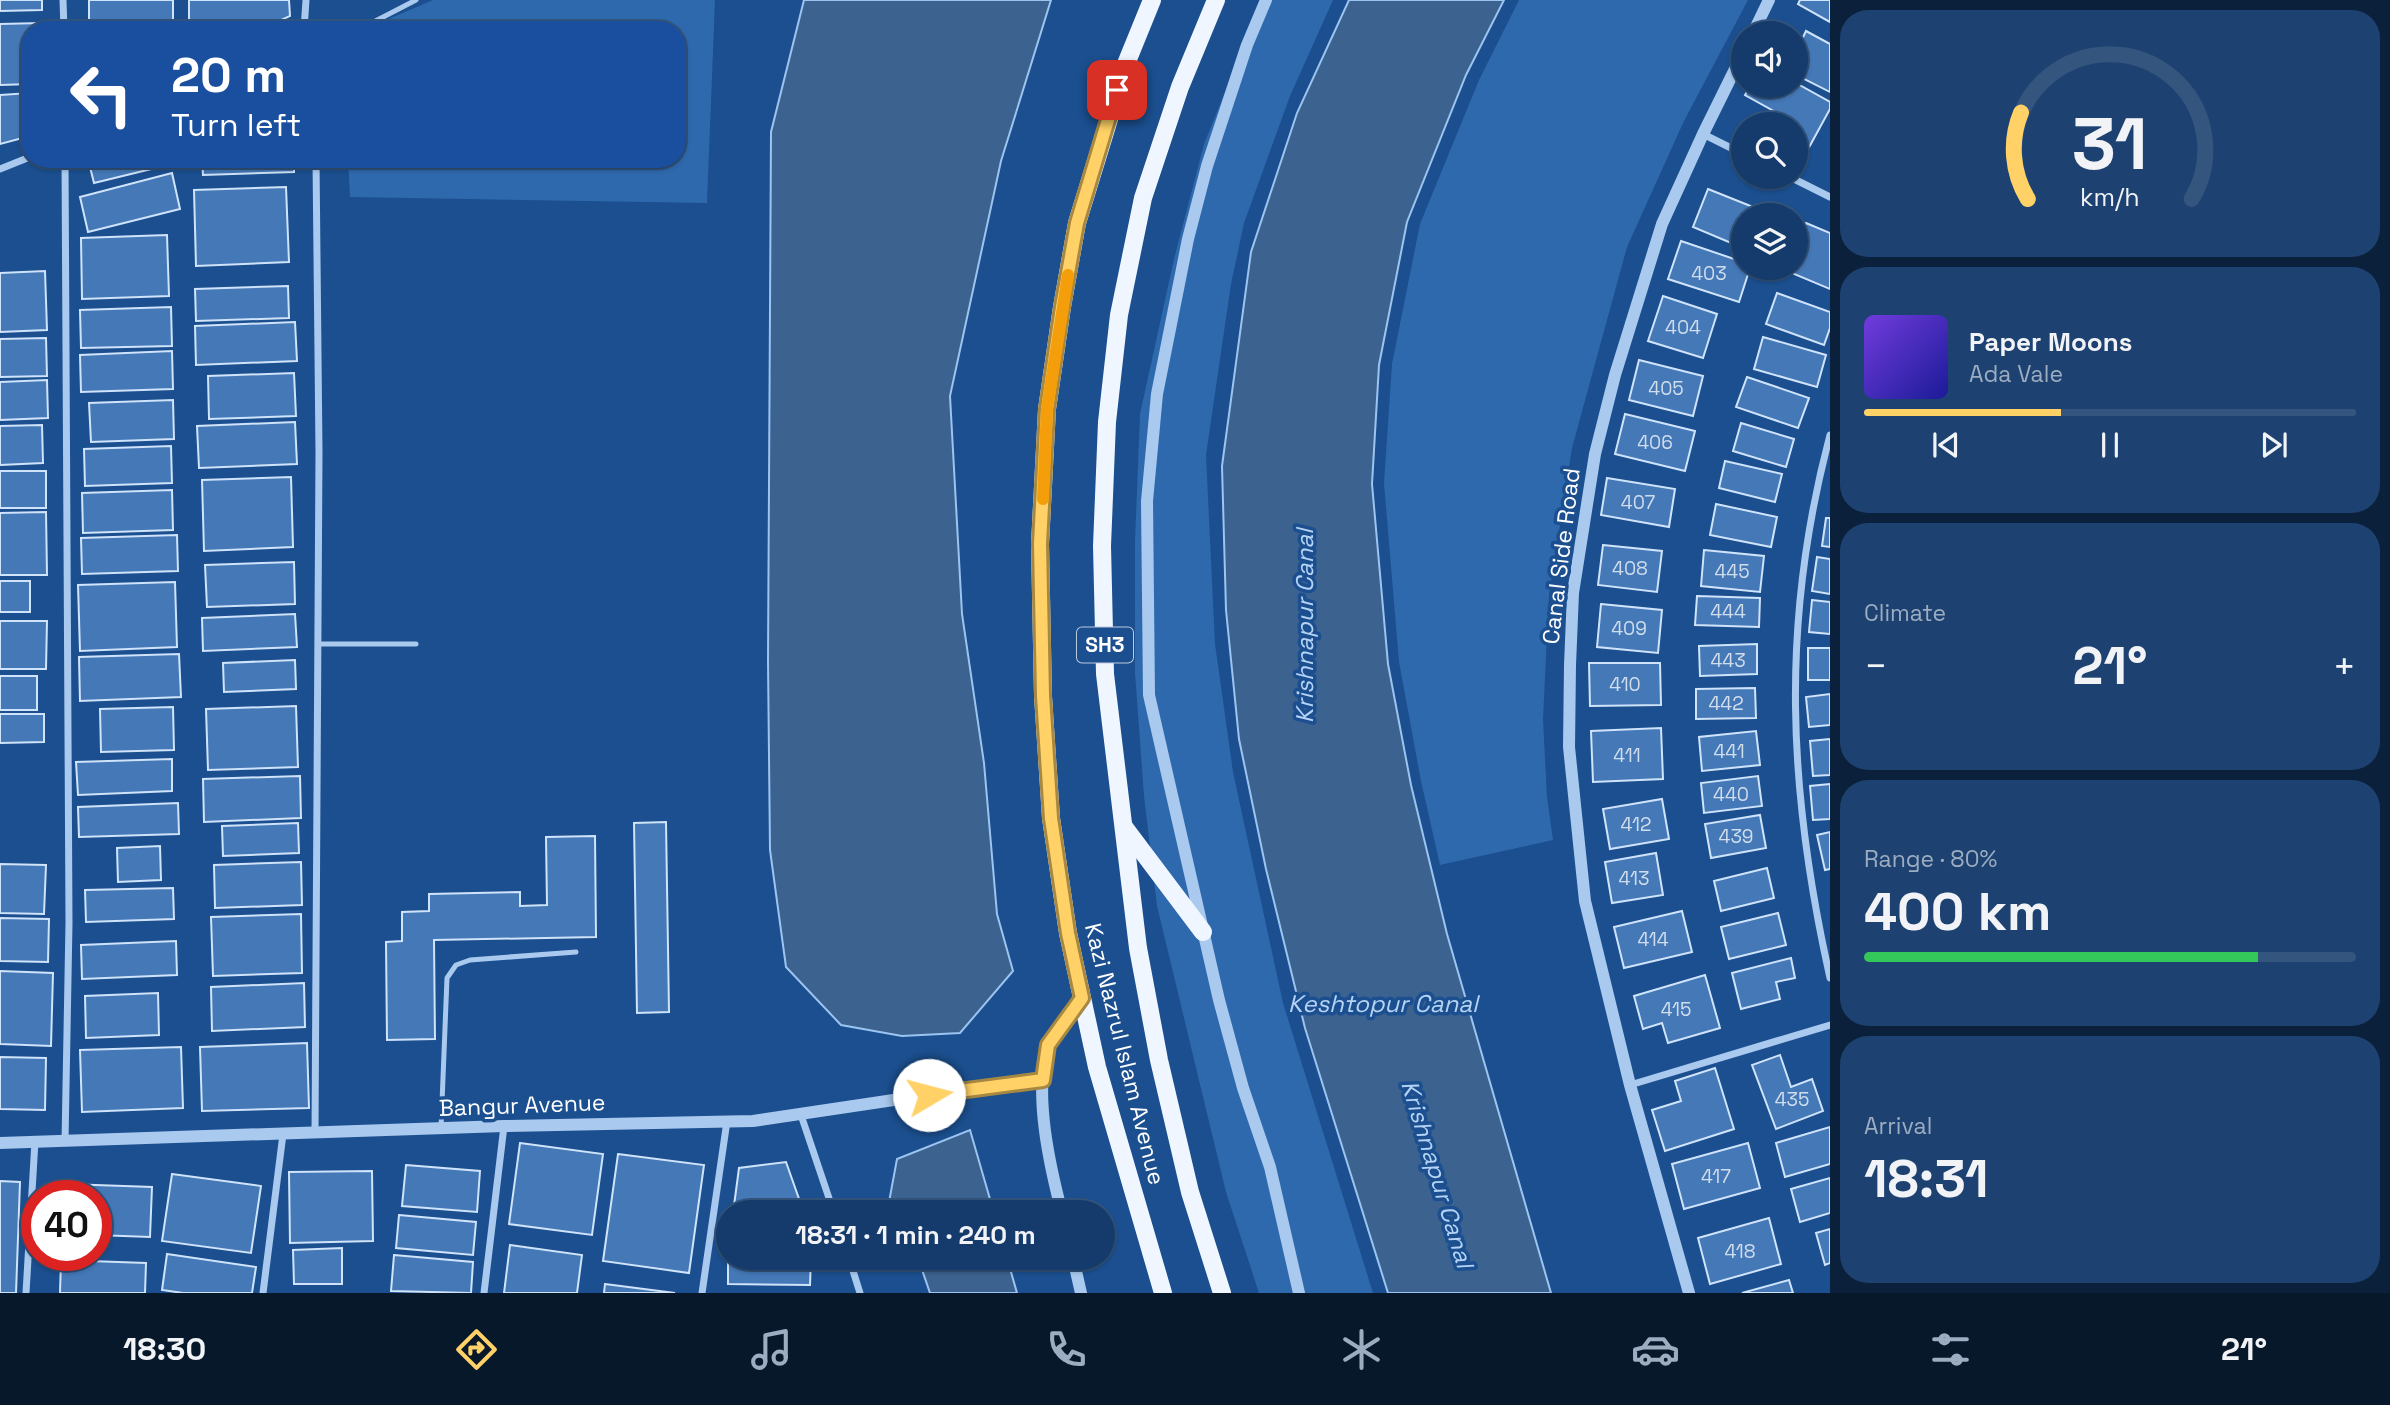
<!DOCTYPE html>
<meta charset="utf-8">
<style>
body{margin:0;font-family:"Space Grotesk",sans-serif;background:#1d4271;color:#f1f3f6;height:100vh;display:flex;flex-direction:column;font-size:26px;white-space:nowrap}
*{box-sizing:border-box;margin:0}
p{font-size:23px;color:#9dadc1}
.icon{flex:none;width:38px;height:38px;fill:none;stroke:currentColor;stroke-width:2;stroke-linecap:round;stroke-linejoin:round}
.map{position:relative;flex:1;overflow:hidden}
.drawer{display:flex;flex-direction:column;gap:10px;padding:10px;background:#0b203b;width:560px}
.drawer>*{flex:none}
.banner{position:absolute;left:21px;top:21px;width:665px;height:147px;border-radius:28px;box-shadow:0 2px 5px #0004,0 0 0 2px #33557e;background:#1a4fa0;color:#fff;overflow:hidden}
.tools{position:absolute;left:1731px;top:21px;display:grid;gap:14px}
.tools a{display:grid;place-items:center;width:77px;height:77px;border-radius:50%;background:#143b6b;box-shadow:0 2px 5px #0004,0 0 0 2px #33557e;font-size:35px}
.speed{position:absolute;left:21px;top:1180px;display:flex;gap:14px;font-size:35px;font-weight:700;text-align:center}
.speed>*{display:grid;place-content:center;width:91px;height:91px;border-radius:50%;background:#143b6b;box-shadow:0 2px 5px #0004,0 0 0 2px #33557e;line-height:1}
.speed .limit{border:10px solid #d22;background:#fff;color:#111}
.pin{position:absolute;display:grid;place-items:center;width:60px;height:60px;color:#fff;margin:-30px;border-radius:14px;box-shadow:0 4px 10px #0006}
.me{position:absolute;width:77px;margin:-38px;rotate:82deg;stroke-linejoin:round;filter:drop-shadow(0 0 5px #0008)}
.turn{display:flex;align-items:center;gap:24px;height:147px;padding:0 35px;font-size:32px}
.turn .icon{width:91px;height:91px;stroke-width:2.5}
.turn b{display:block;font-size:49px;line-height:60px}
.big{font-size:52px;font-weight:700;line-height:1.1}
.drawer .tile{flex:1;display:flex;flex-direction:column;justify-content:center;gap:10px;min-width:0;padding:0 24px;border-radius:28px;background:#1d4271}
.drawer .dial{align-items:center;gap:0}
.dial svg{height:182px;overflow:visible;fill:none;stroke:#33557e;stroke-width:7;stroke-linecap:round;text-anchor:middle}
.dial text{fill:#f1f3f6;stroke:none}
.song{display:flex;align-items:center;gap:21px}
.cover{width:84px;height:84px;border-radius:10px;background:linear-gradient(135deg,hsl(260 70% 55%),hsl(240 70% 35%))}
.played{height:7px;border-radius:4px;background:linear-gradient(90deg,#ffd166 40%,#33557e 40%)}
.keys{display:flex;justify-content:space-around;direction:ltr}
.heat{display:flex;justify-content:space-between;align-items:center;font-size:38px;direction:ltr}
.charge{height:10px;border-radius:5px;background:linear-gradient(90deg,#34c759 80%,#33557e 0)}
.trip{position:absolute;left:716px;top:1200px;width:399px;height:70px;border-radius:35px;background:#143b6b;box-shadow:0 2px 5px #0004,0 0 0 2px #33557e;font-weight:700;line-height:70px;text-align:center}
.tab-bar{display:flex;height:112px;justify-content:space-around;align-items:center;background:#08182b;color:#9dadc1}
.tab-bar .icon{width:49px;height:49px}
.tab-bar .on{color:#ffd166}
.tab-bar b{font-size:32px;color:#f1f3f6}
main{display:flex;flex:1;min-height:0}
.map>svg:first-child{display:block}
</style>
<main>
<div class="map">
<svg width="1830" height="1293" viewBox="0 0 1830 1293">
<rect width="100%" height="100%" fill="#1b4f8f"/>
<g fill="#2e69ad">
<path d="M433,0H715L707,203L350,197L348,159H677V30H363Z"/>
<path d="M1262,0H1333L1290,96L1244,223L1231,284L1206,455L1215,644L1233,772L1283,1003L1373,1293H1259L1226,1192L1157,906L1144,796L1135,673V542L1140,414L1174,259L1204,144Z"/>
<path d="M1519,0H1748L1684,121L1627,247L1572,448L1549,595L1543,719L1547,797L1553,840L1440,865L1421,781L1399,662L1384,483L1392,364L1420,224L1479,80Z"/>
</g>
<g fill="#3c6290" stroke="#9cc4f0" stroke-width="2">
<path d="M804,0H1051L1001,161L950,396L962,614L984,763L997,914L1013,971L960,1033L902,1036L841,1025L786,967L770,850L768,661L771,132Z"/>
<path d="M1349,0H1504L1466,75L1407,222L1379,365L1372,484L1388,664L1411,785L1447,934L1551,1293H1388L1305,1028L1266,869L1239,739L1226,610L1222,466L1251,252L1297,113Z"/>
<path d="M970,1130L994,1213H895L889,1202L897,1159Z"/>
<path d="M918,1258H1007L1017,1293H930Z"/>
</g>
<g fill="#4478b7" stroke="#cfe3fa" stroke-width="2">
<path d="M0,0H42V10L0,11Z"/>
<rect x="89" y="0" width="84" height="30"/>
<path d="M189,0H289L290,16L260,30H189Z"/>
<path d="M1800,0H1830V22L1798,4Z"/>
<path d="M41,23V30H30V84L0,85V24Z"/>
<path d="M1806,31L1830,44V92L1796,75V52Z"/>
<path d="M1796,83L1830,102V109L1801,162L1796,159V124H1774L1779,114L1745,95L1750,86H1796Z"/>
<path d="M30,93V136L0,144V95Z"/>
<path d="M88,159H175L176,163L94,183Z"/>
<path d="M202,159H294V172L203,175Z"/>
<path d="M172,173L180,209L88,232L80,197Z"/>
<path d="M286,187L289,262L196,266L194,190Z"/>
<path d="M1708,189L1773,215H1743V248L1693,227Z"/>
<path d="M1806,223L1830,233V289L1787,271L1788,268H1796V249Z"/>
<path d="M167,235L169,296L82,299L81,238Z"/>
<path d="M1681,241L1743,262V268H1750L1739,302L1668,279Z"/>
<path d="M45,271L47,330L0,332V273Z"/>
<path d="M288,286L289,318L196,321L195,289Z"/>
<path d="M1777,293L1830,312V328L1824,345L1766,324Z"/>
<path d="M1663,296L1717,314L1703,358L1648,341Z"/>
<path d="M171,307L172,346L81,348L80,310Z"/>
<path d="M295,322L297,361L196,365L195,326Z"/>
<path d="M1763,337L1826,355L1817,387L1754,369Z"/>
<path d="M46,338L47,376L0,377V339Z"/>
<path d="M172,351L173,389L81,392L80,355Z"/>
<path d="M1639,360L1703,376L1693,416L1629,400Z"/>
<path d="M294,373L296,416L209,419L208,376Z"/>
<path d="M1747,377L1809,398L1798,428L1736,407Z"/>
<path d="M47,380L48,418L0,420V382Z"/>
<path d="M173,400L174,439L91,442L89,403Z"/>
<path d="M1625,414L1695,431L1685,471L1615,454Z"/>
<path d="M295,422L297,464L199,468L197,426Z"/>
<path d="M1741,423L1794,439L1786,467L1733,451Z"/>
<path d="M42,425L43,463L0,465V426Z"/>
<path d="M171,446L172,483L85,486L84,449Z"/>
<path d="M1725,461L1782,474L1775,502L1719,488Z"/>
<rect x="0" y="471" width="46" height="37"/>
<path d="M291,477L293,547L204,551L202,480Z"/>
<path d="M1607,478L1675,489L1669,527L1601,515Z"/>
<path d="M172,490L173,530L83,533L82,493Z"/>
<path d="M1716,504L1777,517L1771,547L1710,535Z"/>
<path d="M46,512L47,575H0V513Z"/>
<path d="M1826,518H1830V547L1822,546Z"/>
<path d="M177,535L178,571L82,574L81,538Z"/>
<path d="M1603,545L1662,551L1657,592L1598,585Z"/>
<path d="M1704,550L1764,556L1760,592L1701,586Z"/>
<path d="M1817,557L1830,559V594L1812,591Z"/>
<path d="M294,562L295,604L207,607L205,565Z"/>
<rect x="0" y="581" width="30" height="31"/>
<path d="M175,582L177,647L80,651L78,585Z"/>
<path d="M1697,596L1760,598L1759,627L1695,625Z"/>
<path d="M1812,600L1830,602V634L1809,632Z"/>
<path d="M1601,604L1662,610L1658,653L1597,647Z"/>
<path d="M295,614L297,647L203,651L202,618Z"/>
<path d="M0,621H47L46,669H0Z"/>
<path d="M1757,644V674L1700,676L1699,646Z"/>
<rect x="1808" y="648" width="22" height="32"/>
<path d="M179,654L181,697L80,701L79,657Z"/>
<path d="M295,660L296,689L224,692L223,663Z"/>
<path d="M1589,663H1660L1661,705L1590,706Z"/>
<rect x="0" y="676" width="37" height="34"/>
<path d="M1755,688L1756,718L1696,719V689Z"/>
<path d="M1830,694V725L1809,727L1806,697Z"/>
<path d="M296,706L298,767L208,770L206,709Z"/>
<path d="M173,707L174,750L101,752L100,709Z"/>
<path d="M0,714H44V742L0,743Z"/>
<path d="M1661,728L1663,779L1593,782L1591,731Z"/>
<path d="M1756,731L1760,765L1702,771L1699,737Z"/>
<path d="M1830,739V775L1813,776L1810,741Z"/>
<path d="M172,759V791L78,795L76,762Z"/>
<path d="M300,776L301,818L204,822L203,779Z"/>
<path d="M1758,776L1762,806L1704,813L1701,783Z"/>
<path d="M1830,784V819L1813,820L1810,786Z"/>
<path d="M1662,799L1669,839L1610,849L1603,809Z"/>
<path d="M178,803L179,834L79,837L78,807Z"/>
<path d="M1760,815L1766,848L1711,858L1705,824Z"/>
<path d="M666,822L669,1012L637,1013L634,823Z"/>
<path d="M298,823L299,853L223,856L222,826Z"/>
<path d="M1830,832V869L1825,870L1817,835Z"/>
<path d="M595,836L596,937L434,940L435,1039L387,1040L386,942L402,941V912L429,911V894L520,892V906L547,905L546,837Z"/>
<path d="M160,846L161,880L118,882L117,848Z"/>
<path d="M1656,853L1663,895L1612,903L1605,862Z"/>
<path d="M301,862L302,905L215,908L214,865Z"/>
<path d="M0,864L46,865L44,914L0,913Z"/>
<path d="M1767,868L1774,898L1721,911L1714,881Z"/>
<path d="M173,888L174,919L86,922L85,890Z"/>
<path d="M1682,911L1692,952L1624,968L1614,927Z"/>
<path d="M1778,913L1786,945L1729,959L1721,927Z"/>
<path d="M301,914L302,973L213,976L211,917Z"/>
<path d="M0,918L49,919L48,962L0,961Z"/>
<path d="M176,941L177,975L82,979L81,945Z"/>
<path d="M1791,958L1795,978L1776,982L1780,999L1741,1009L1732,973Z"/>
<path d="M0,971L53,973L51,1046L0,1044Z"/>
<path d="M1705,975L1720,1028L1668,1043L1662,1023L1643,1029L1634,996Z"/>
<path d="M304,983L305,1027L212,1031L211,987Z"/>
<path d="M158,993L159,1035L86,1038L85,996Z"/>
<path d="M307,1043L309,1108L202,1111L200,1047Z"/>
<path d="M181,1047L183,1108L82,1112L80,1050Z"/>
<path d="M1780,1055L1791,1087L1812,1079L1823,1111L1776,1129L1752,1065Z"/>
<path d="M0,1057L46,1058L45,1110L0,1109Z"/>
<path d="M1715,1068L1734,1129L1665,1151L1652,1110L1681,1101L1675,1081Z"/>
<path d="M1830,1127V1164L1785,1177L1776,1143Z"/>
<path d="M520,1143L603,1154L592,1235L509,1224Z"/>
<path d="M1748,1143L1760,1188L1684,1209L1672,1164Z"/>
<path d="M618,1154L704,1165L689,1273L603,1261Z"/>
<path d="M786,1162L804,1213H733L739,1168Z"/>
<path d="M406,1165L480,1171L477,1212L402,1206Z"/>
<path d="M372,1171L373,1241L290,1243L289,1172Z"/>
<path d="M172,1174L261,1186L251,1253L162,1241Z"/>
<path d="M1830,1178V1213L1800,1222L1791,1189Z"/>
<path d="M0,1181L20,1182L16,1293H0Z"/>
<path d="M67,1184L152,1187L150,1237L96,1235V1195H66Z"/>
<path d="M399,1215L476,1222L473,1255L396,1248Z"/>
<path d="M1769,1218L1781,1264L1710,1284L1698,1238Z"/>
<path d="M1830,1229V1263L1825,1265L1816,1233Z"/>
<path d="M510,1245L582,1255L577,1293H504Z"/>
<path d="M342,1248V1284H294L293,1250Z"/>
<path d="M728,1249V1258H811L810,1285L728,1284Z"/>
<path d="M167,1254L256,1267L252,1293H183L162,1290Z"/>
<path d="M394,1255L473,1262L471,1293L391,1291Z"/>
<path d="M61,1260L146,1263L145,1293H60Z"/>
<path d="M1789,1280L1793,1293H1742Z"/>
<path d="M605,1284L675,1293H604Z"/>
</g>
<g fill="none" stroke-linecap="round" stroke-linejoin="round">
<g stroke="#a9c9ee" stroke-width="5">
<path d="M358,30L416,0"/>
<path d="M319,644H416"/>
<path d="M441,1128L447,978L456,965L470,960L576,952"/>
</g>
<g stroke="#a9c9ee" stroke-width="7">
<path d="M63,0L64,30"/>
<path d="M304,30L306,0"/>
<path d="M1703,134L1743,154"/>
<path d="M0,169L30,157"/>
<path d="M1790,177L1830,197"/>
<path d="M1830,435C1780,623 1788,790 1830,978"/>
<path d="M1630,1085L1830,1025"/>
<path d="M801,1115L834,1213"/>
<path d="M315,1133L319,452L316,159"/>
<path d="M65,1142L69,923L65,159"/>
<path d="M849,1258L860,1293"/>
<path d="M26,1293L35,1141"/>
<path d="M263,1293L283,1134"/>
<path d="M484,1293L504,1126"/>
<path d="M702,1293L727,1121"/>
</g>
<g stroke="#a9c9ee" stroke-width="12">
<path d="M1266,0L1247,45L1207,166L1188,239L1157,394L1147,501L1149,695L1219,1000L1243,1088L1270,1167L1299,1293"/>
<path d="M1753,33L1769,0"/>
<path d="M0,1143L504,1126L753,1121L954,1091L1043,1080"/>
<path d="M1062,1213C1050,1167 1033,1093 1048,1047C1054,1029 1071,1013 1082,998"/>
<path d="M1073,1258L1081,1293"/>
<path d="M1689,1293L1630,1085L1585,901L1569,747L1570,665L1573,593L1595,454L1615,375L1662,224L1703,134L1743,53"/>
</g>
<g stroke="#f0f6ff" stroke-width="18">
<path d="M1152,0L1126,64L1077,223L1062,307L1047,409L1040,544L1043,696L1051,818L1068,933L1097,1067L1163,1293"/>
<path d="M1216,0L1180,87L1143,198L1119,315L1107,422L1102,546L1105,674L1138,948L1159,1060L1190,1192L1222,1293"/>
<path d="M1124,827L1203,932"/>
</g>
</g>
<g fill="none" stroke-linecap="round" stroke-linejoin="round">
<g stroke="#a68842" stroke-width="18">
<path id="route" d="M929,1095L1043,1080L1048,1045L1082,998L1068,933L1051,818L1043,696L1040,544L1047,409L1062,307L1077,223L1117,90"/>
</g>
<use href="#route" stroke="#ffd166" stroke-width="12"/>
<path stroke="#f59e0b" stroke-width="12" d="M1043,499L1047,409L1068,275"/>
</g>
<g text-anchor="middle" stroke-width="7" stroke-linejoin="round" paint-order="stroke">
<g font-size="19" fill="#d0dded">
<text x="1709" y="280">403</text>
<text x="1683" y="334">404</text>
<text x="1666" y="395">405</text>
<text x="1655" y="449">406</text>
<text x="1638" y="509">407</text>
<text x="1630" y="575">408</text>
<text x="1732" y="578">445</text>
<text x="1728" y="618">444</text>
<text x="1629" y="635">409</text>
<text x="1728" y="667">443</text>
<text x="1625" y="691">410</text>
<text x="1726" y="710">442</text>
<text x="1729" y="758">441</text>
<text x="1627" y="762">411</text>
<text x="1731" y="801">440</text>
<text x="1636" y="831">412</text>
<text x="1736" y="843">439</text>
<text x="1634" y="885">413</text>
<text x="1653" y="946">414</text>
<text x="1676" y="1016">415</text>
<text x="1792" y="1106">435</text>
<text x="1716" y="1183">417</text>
<text x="1740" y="1258">418</text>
</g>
<rect fill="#1b4f8f" stroke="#bbcadd" stroke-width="2" x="1077" y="627.5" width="56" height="35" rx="5"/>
<g font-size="21" font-weight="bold" fill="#fff">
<text x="1105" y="652">SH3</text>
</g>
<g font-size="23" fill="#fff" stroke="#1b4f8f">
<text transform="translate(1561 556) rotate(-83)" y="8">Canal Side Road</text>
<text transform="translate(1125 1054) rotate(76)" y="8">Kazi Nazrul Islam Avenue</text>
<text transform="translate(522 1105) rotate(-2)" y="8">Bangur Avenue</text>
</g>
<g font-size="24" font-style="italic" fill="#b5d3f5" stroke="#1b4f8f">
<text transform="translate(1305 626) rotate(-90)" y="8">Krishnapur Canal</text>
<text x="1383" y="1012">Keshtopur Canal</text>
<text transform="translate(1437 1174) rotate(73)" y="8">Krishnapur Canal</text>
</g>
</g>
</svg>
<div class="tools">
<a><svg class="icon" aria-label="sound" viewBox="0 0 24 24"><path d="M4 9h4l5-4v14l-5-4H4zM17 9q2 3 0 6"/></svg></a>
<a><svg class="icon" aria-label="search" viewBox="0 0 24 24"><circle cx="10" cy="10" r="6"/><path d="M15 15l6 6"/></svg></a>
<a><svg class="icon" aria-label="layers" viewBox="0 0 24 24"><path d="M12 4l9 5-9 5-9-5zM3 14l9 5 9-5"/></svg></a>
</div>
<div class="speed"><div class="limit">40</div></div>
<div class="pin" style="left:1117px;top:90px;background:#d93025"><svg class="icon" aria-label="arrive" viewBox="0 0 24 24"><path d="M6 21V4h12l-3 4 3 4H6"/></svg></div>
<svg class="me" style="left:929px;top:1095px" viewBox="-20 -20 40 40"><circle r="19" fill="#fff"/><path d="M0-13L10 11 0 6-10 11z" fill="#ffd166"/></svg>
<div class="trip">18:31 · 1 min · 240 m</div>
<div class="banner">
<div class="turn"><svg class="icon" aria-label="left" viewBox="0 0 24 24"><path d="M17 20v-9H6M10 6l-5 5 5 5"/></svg><div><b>20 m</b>Turn left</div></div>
</div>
</div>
<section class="drawer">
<div class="tile dial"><svg viewBox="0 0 100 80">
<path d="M14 69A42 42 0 1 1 86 69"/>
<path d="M14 69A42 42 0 0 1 11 31" stroke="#ffd166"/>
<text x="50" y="56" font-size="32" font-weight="700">31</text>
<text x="50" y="72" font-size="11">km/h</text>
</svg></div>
<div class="tile">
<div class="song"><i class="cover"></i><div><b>Paper Moons</b><p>Ada Vale</p></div></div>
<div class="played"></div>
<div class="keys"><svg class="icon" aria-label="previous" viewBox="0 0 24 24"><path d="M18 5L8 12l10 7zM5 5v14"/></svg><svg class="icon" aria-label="pause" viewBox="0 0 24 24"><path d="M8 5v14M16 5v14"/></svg><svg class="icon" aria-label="next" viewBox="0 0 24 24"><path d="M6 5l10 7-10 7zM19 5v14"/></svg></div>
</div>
<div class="tile"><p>Climate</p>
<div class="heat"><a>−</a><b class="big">21°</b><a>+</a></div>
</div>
<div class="tile"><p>Range · 80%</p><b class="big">400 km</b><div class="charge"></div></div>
<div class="tile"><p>Arrival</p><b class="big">18:31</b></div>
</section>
</main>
<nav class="tab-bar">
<b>18:30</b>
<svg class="icon on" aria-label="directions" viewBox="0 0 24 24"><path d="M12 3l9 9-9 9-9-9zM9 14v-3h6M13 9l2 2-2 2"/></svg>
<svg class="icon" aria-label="music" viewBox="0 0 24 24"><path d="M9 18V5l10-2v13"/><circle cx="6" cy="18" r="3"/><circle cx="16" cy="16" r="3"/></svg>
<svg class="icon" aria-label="phone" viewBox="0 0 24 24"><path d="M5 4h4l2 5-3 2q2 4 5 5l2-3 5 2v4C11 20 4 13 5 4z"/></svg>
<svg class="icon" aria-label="climate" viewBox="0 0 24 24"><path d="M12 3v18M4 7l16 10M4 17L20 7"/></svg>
<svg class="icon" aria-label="car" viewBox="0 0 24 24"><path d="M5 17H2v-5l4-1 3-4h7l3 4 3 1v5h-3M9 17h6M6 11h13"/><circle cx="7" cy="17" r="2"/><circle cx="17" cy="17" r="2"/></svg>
<svg class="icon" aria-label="filters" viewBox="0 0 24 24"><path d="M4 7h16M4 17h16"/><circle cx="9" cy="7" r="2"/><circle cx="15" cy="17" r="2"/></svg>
<b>21°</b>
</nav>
